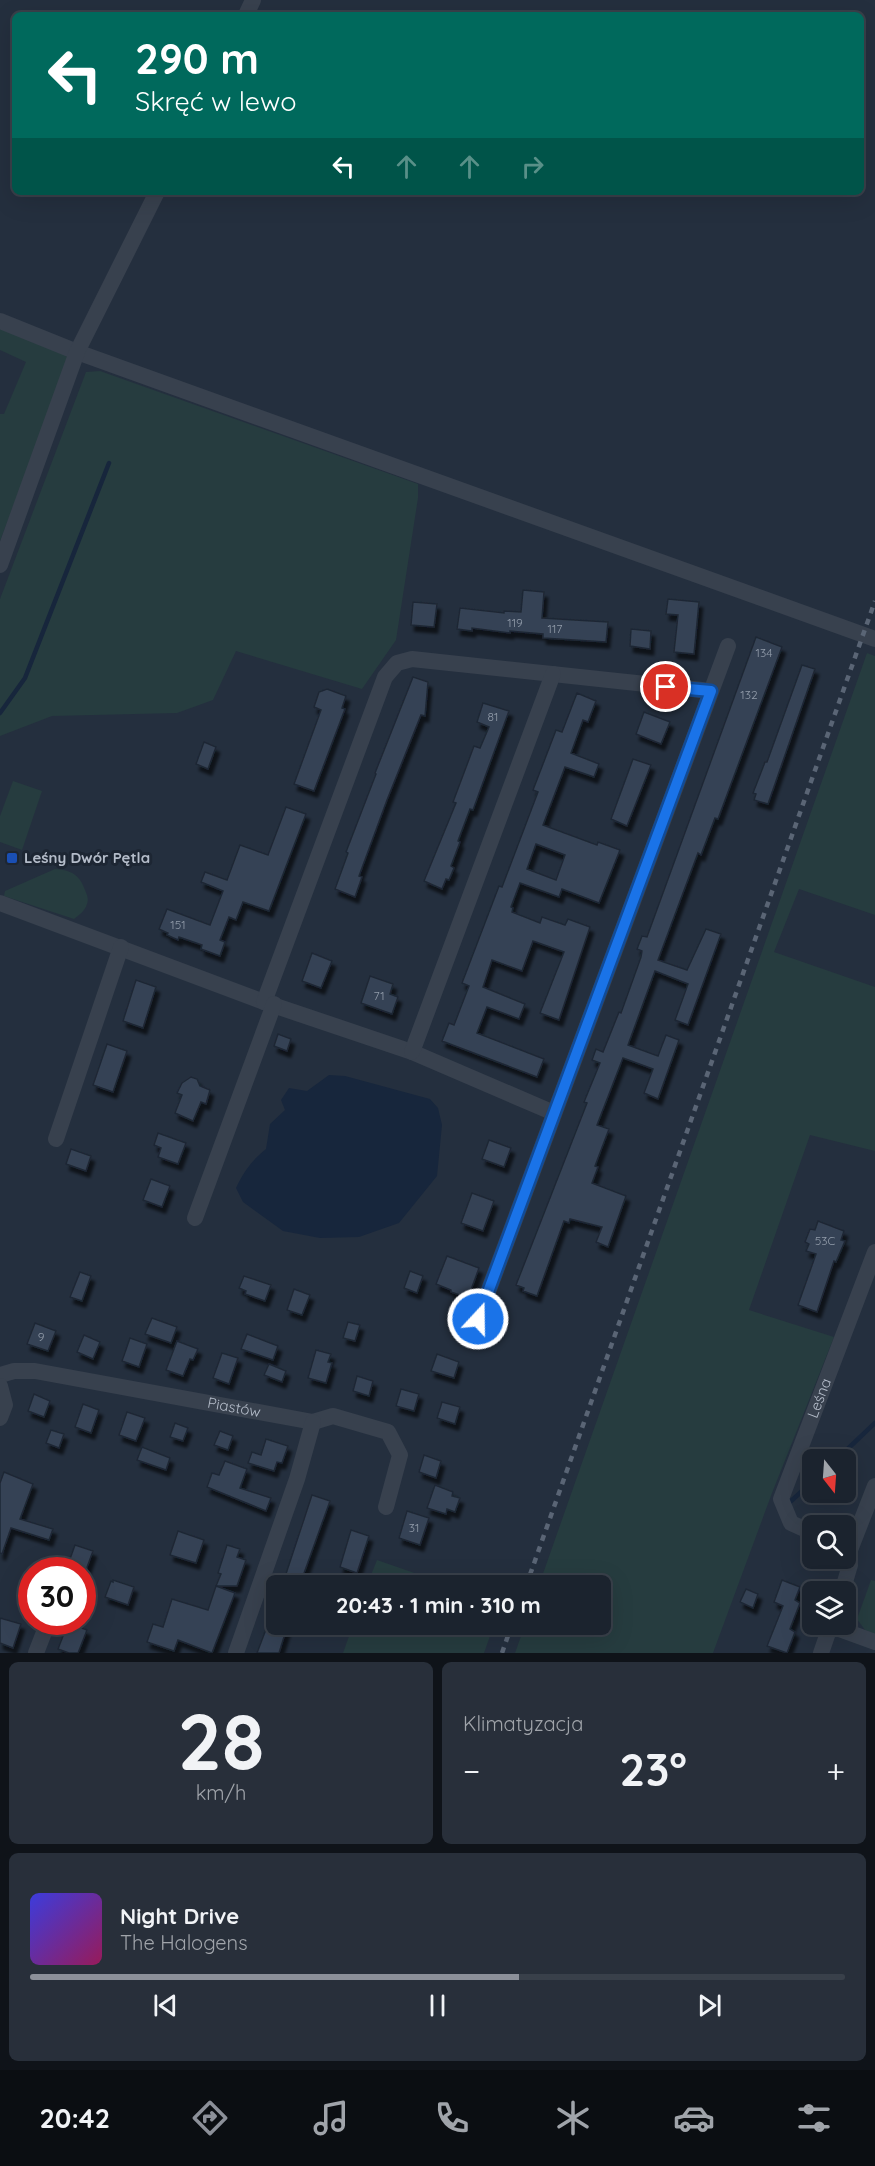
<!DOCTYPE html>
<html lang="pl">
<meta charset="utf-8">
<style>
body{margin:0;font-family:Quicksand,sans-serif;background:#282f3a;color:#f1f3f6;height:100vh;display:flex;flex-direction:column;font-size:22px;white-space:nowrap}
*{box-sizing:border-box;margin:0}
p{font-size:20px;color:#a0a4aa}
.icon{flex:none;width:33px;height:33px;fill:none;stroke:currentColor;stroke-width:2;stroke-linecap:round;stroke-linejoin:round}
.map{position:relative;height:1653px;overflow:hidden}
.side{display:flex;flex-direction:column;gap:9px;padding:9px;background:#0f1319;flex:1}
.side>*{flex:none}
.banner{position:absolute;left:12px;top:12px;width:852px;height:183px;border-radius:9px;box-shadow:0 6px 24px #0002,0 0 0 2px #39404a;background:#00695c;color:#fff;overflow:hidden}
.needle{width:39px;rotate:163deg}
.controls{position:absolute;left:802px;top:1449px;display:grid;gap:12px}
.controls a{display:grid;place-items:center;width:54px;height:54px;border-radius:9px;background:#1b232e;box-shadow:0 6px 24px #0002,0 0 0 2px #39404a;font-size:30px}
.speed{position:absolute;left:18px;top:1557px;display:flex;gap:12px;font-size:30px;font-weight:700;text-align:center}
.speed>*{display:grid;place-content:center;width:78px;height:78px;border-radius:50%;background:#1b232e;box-shadow:0 6px 24px #0002,0 0 0 2px #39404a;line-height:1}
.speed .limit{border:9px solid #d22;background:#fff;color:#111}
.pin{position:absolute;display:grid;place-items:center;width:51px;height:51px;color:#fff;margin:-26px;border:3px solid #fff;border-radius:50%;box-shadow:0 2px 6px #0007}
.me{position:absolute;width:66px;margin:-33px;rotate:21deg;stroke-linejoin:round;filter:drop-shadow(0 0 4px #0008)}
.turn{display:flex;align-items:center;gap:21px;height:126px;padding:0 24px;font-size:27px}
.turn .icon{width:78px;height:78px;stroke-width:2.5}
.turn b{display:block;font-size:42px;line-height:51px}
.lanes{display:flex;align-items:center;height:57px;padding:0 24px;background:#0003;justify-content:center;gap:30px;direction:ltr}
.lanes .off{opacity:.35}
.big{font-size:45px;font-weight:800;line-height:1.1}
.side .tile{flex:1;display:flex;flex-direction:column;justify-content:center;gap:9px;min-width:0;padding:0 21px;border-radius:9px;background:#282f3a}
.side .dial{align-items:center;gap:0}
.dial b{font-size:78px;line-height:1}
.song{display:flex;align-items:center;gap:18px}
.cover{width:72px;height:72px;border-radius:9px;background:linear-gradient(135deg,hsl(240 70% 55%),hsl(330 70% 35%))}
.played{height:6px;border-radius:3px;background:linear-gradient(90deg,#8c9099 60%,#39404a 60%)}
.keys{display:flex;justify-content:space-around;direction:ltr}
.heat{display:flex;justify-content:space-between;align-items:center;font-size:33px;direction:ltr}
.side .tiles{flex:1;display:grid;gap:9px;grid-template-columns:1fr 1fr}
.tile:last-child{grid-column:span 2}
.trip{position:absolute;left:266px;top:1575px;width:345px;height:60px;border-radius:9px;background:#1b232e;box-shadow:0 6px 24px #0002,0 0 0 2px #39404a;font-weight:800;line-height:60px;text-align:center}
.dock{display:flex;height:96px;justify-content:space-around;align-items:center;background:#0b0e12;color:#a0a4aa}
.dock .icon{width:42px;height:42px}
.dock .on{color:#8c9099}
.dock b{font-size:27px;color:#f1f3f6}
.map>svg:first-child{display:block}
</style>
<div class="map">
<svg width="875" height="1653" viewBox="0 0 875 1653">
<defs>
<filter id="shadow"><feDropShadow dx="3.5" dy="6" stdDeviation="1.5" flood-color="#0009"/></filter>
</defs>
<rect width="100%" height="100%" fill="#242f3e"/>
<g fill="#263c3f">
<path d="M0,325L71,356L0,541V414H4L26,362L0,350Z"/>
<path d="M100,371L418,484V498L396,640L362,689L236,651L213,700L177,713L52,716L0,736V599L86,372Z"/>
<path d="M867,653L875,656V915L799,889L774,952L875,987V1151L810,1135L749,1310L834,1337L772,1493L713,1653H515L525,1625L600,1624V1586L539,1585Z"/>
<path d="M13,781L42,791L22,850L0,842V816Z"/>
<path d="M55,869C71,870 80,875 85,890C87,895 89,899 87,904C85,911 79,915 74,919L4,896L5,891Z"/>
<path d="M377,1560L449,1585H367Z"/>
<path d="M871,1580L875,1581V1634L865,1630L857,1619Z"/>
<path d="M353,1625V1624L494,1625L484,1653H343Z"/>
</g>
<path fill="#17263c" d="M329,1075L345,1076L430,1099L438,1108L442,1125L437,1176L399,1223L359,1237L320,1238L283,1231L243,1202L236,1188C244,1171 252,1160 266,1149L270,1124L285,1110L281,1100L289,1088L307,1091Z"/>
<g fill="none" stroke-linecap="round" stroke-linejoin="round">
<g stroke="#17263c" stroke-width="4.5">
<path d="M0,713L25,678L109,463"/>
<path d="M836,1460L875,1423"/>
<path d="M790,1502L813,1481"/>
</g>
</g>
<g fill="#364354" stroke="#1f2835" stroke-width="1.5" fill-rule="evenodd" filter="url(#shadow)">
<path d="M523,590L544,592L542,618L608,622L606,642L543,638V634L510,631V633L472,628V631L457,629L460,608L504,613V611L521,612Z"/>
<path d="M668,599L699,602L694,654L674,652L678,615L666,614Z"/>
<path d="M413,602L437,604L434,627L411,625Z"/>
<path d="M631,629L651,631L650,649L630,646Z"/>
<path d="M756,637L782,647L718,819L715,818L701,855L698,853L658,960L687,970L706,929L721,934L688,1025L675,1020L688,984L655,971L628,1045L658,1056L666,1035L679,1040L658,1099L644,1093L653,1069L623,1058L597,1125L609,1129L595,1166L598,1167L592,1183L626,1196L608,1247L596,1242L602,1227L570,1219L569,1223L564,1221L537,1296L523,1291L524,1288L516,1285L587,1103L584,1102L600,1063L592,1060L596,1049L603,1052L619,1012L621,1013L641,957L642,951L637,949L642,936L647,937Z"/>
<path d="M802,665L815,669L768,804L754,800L756,794L753,793L765,762H767Z"/>
<path d="M413,677L428,682L425,716L421,715L387,800L359,876L362,877L355,897L335,889L348,853L346,852L376,774L375,773Z"/>
<path d="M327,689L346,696L342,708L345,709L314,791L294,784L321,710L314,707L319,692Z"/>
<path d="M577,693L596,701L588,722L583,720L571,753L599,764L594,777L565,767L543,825L597,845L598,842L620,850L599,903L562,889L559,897L520,883L511,907L513,908L512,912L540,923L542,917L565,925L568,919L590,927L559,1020L540,1013L564,952L533,941L522,971L492,960L483,987L525,1004L519,1019L487,1007L477,1033L544,1059L537,1077L442,1041L449,1023L454,1025L469,986L462,983L499,886L502,887L538,792L533,790L556,730L562,732ZM536,844L565,855L556,880L527,869Z"/>
<path d="M483,703L509,711L473,810L470,809L458,841L460,842L451,866L454,868L449,880L446,879L442,889L424,881L456,803L453,802L474,746L480,748L489,727L477,722Z"/>
<path d="M644,712L670,722L661,744L636,734Z"/>
<path d="M204,742L216,747L208,769L196,764Z"/>
<path d="M633,759L651,765L627,826L611,819Z"/>
<path d="M286,807L306,814L269,911L243,902L236,920L229,917L220,940L225,942L220,956L201,949L202,945L179,937L178,940L167,935L168,933L159,929L167,909L210,925L223,891L201,882L205,872L227,880L240,845L268,855Z"/>
<path d="M312,953L332,961L321,988L302,981Z"/>
<path d="M370,976L393,984L390,994L398,997L392,1014L361,1003Z"/>
<path d="M136,980L156,987L143,1028L123,1021Z"/>
<path d="M278,1034L291,1039L287,1051L274,1046Z"/>
<path d="M107,1044L127,1051L113,1092L93,1085Z"/>
<path d="M191,1077L197,1079L200,1086L210,1090L206,1104L201,1102L193,1121L175,1113L182,1095L177,1093L182,1083Z"/>
<path d="M158,1133L186,1143L178,1164L158,1157L161,1148L154,1145Z"/>
<path d="M489,1140L511,1148L504,1167L482,1159Z"/>
<path d="M71,1149L91,1156L86,1171L66,1164Z"/>
<path d="M151,1179L170,1186L162,1207L143,1200Z"/>
<path d="M472,1193L494,1201L483,1231L461,1223Z"/>
<path d="M818,1221L844,1231L841,1240L845,1241L836,1262L834,1261L817,1312L798,1305L816,1254L806,1251L809,1244L805,1242L810,1229L815,1230Z"/>
<path d="M447,1256L479,1268L468,1298L451,1292V1290L436,1284Z"/>
<path d="M410,1271L423,1276L417,1293L404,1288Z"/>
<path d="M80,1272L91,1276L82,1301L70,1297Z"/>
<path d="M244,1276L271,1285L265,1301L245,1294L246,1291L239,1288Z"/>
<path d="M294,1289L310,1295L302,1315L287,1310Z"/>
<path d="M152,1318L177,1327L171,1343L145,1334Z"/>
<path d="M348,1322L360,1325L355,1341L343,1338Z"/>
<path d="M35,1323L56,1331L48,1351L27,1344Z"/>
<path d="M247,1334L278,1346L273,1360L241,1349Z"/>
<path d="M84,1335L100,1342L93,1359L77,1352Z"/>
<path d="M130,1338L147,1344L139,1367L122,1361Z"/>
<path d="M177,1341L198,1349L193,1360L190,1359L183,1376L166,1370Z"/>
<path d="M316,1350L331,1354L328,1362L332,1363L326,1383L308,1378Z"/>
<path d="M222,1353L238,1358L229,1384L213,1378Z"/>
<path d="M437,1354L459,1362L454,1378L431,1371Z"/>
<path d="M269,1364L286,1371L282,1382L264,1375Z"/>
<path d="M357,1376L373,1381L369,1396L353,1391Z"/>
<path d="M401,1389L419,1394L414,1411L396,1406Z"/>
<path d="M34,1394L50,1401L44,1417L28,1411Z"/>
<path d="M442,1402L460,1407L455,1424L437,1418Z"/>
<path d="M83,1404L99,1410L91,1433L75,1427Z"/>
<path d="M127,1412L145,1418L136,1441L119,1435Z"/>
<path d="M175,1423L188,1428L183,1441L170,1437Z"/>
<path d="M51,1430L64,1434L59,1448L46,1443Z"/>
<path d="M220,1431L233,1436L228,1450L214,1445Z"/>
<path d="M266,1439L288,1446L282,1463L277,1462L274,1471L248,1463L252,1452L261,1455Z"/>
<path d="M142,1447L170,1458L166,1470L137,1460Z"/>
<path d="M424,1455L441,1461L436,1478L419,1472Z"/>
<path d="M225,1461L247,1469L240,1488L271,1498L266,1511L207,1487L212,1473L219,1475Z"/>
<path d="M4,1472L33,1484L20,1519L53,1529L49,1540L11,1528L2,1554L0,1553V1483Z"/>
<path d="M435,1485L453,1492L452,1496L460,1498L455,1512L447,1509L446,1514L427,1508Z"/>
<path d="M312,1495L330,1501L303,1576L326,1583L325,1586H282Z"/>
<path d="M407,1511L429,1518L420,1545L399,1538Z"/>
<path d="M351,1530L369,1536L357,1573L340,1567Z"/>
<path d="M178,1531L204,1540L196,1563L170,1555Z"/>
<path d="M75,1545L93,1551L86,1570H66Z"/>
<path d="M227,1545L240,1549L237,1557L246,1560L237,1586H216L221,1574L218,1573Z"/>
<path d="M113,1580L134,1587L128,1605L105,1597L111,1581L113,1582Z"/>
<path d="M782,1580L800,1587L795,1600L800,1603L790,1629L795,1632L787,1653L767,1646L783,1606L774,1602Z"/>
<path d="M216,1586L235,1593L212,1653L178,1640L174,1651L147,1642L153,1624L163,1627L172,1599L208,1610Z"/>
<path d="M746,1589L758,1594L753,1608L740,1602Z"/>
<path d="M0,1618L21,1624L13,1648L0,1643Z"/>
<path d="M68,1623L87,1630L78,1653H69L58,1649Z"/>
<path d="M268,1624H288L279,1653H257Z"/>
</g>
<g fill="none" stroke-linecap="round" stroke-linejoin="round">
<g stroke="#38414e" stroke-width="16">
<path d="M246,15L253,0"/>
<path d="M0,321L77,352L875,639"/>
<path d="M0,565L77,352L157,192"/>
<path d="M0,903L264,1002L412,1052L554,1113"/>
<path d="M264,1002L385,677L397,663L412,659L711,691"/>
<path d="M412,1052L553,674"/>
<path d="M56,1139L121,947"/>
<path d="M195,1218L274,1004"/>
<path d="M478,1319L728,646"/>
<path id="s1" d="M0,1375L14,1371H35L313,1422L333,1416L388,1432L400,1455L386,1507"/>
<path d="M0,1386L5,1405L0,1418"/>
<path id="s2" d="M813,1533L791,1523L781,1499L875,1252"/>
<path d="M842,1592L850,1565L848,1555L875,1486"/>
<path d="M831,1626L875,1642"/>
<path d="M36,1653L48,1622"/>
<path d="M236,1653L297,1479L313,1422"/>
<path d="M821,1653L831,1624"/>
</g>
<g stroke="#5a6575" stroke-width="4.5" stroke-dasharray="6 6" stroke-linecap="butt">
<path d="M526,1586L875,601"/>
<path d="M502,1653L512,1624"/>
</g>
</g>
<g fill="none" stroke-linecap="round" stroke-linejoin="round">
<g stroke="#114b97" stroke-width="15">
<path id="route" d="M478,1319L711,691L666,687"/>
</g>
<use href="#route" stroke="#1a73e8" stroke-width="10"/>
</g>
<rect fill="#1a4fb4" stroke="#1d2633" stroke-width="2" x="6" y="852" width="12" height="12" rx="3"/>
<g text-anchor="middle" stroke-width="6" stroke-linejoin="round" paint-order="stroke">
<g font-size="12" fill="#929caa">
<text x="515" y="627">119</text>
<text x="555" y="633">117</text>
<text x="764" y="657">134</text>
<text x="749" y="699">132</text>
<text x="493" y="721">81</text>
<text x="178" y="929">151</text>
<text x="379" y="1000">71</text>
<text x="825" y="1245">53C</text>
<text x="41" y="1341">9</text>
<text x="414" y="1532">31</text>
</g>
<g font-size="15" font-weight="bold" fill="#b4bcc9" stroke="#1d2633" text-anchor="start">
<text x="24" y="863">Leśny Dwór Pętla</text>
</g>
<g font-size="15" fill="#b4bcc9" stroke="#1d2633">
<text dy="5" stroke="none"><textPath href="#s2" startOffset="158">Leśna</textPath></text>
<text dy="5" stroke="none"><textPath href="#s1" startOffset="238">Piastów</textPath></text>
</g>
</g>
</svg>
<div class="controls">
<a><svg class="needle" viewBox="-14 -14 28 28"><path d="M0-13l5 13h-10z" fill="#e53935"/><path d="M0 13l5-13h-10z" fill="#a0a4aa"/></svg></a>
<a><svg class="icon" aria-label="search" viewBox="0 0 24 24"><circle cx="10" cy="10" r="6"/><path d="M15 15l6 6"/></svg></a>
<a><svg class="icon" aria-label="layers" viewBox="0 0 24 24"><path d="M12 4l9 5-9 5-9-5zM3 14l9 5 9-5"/></svg></a>
</div>
<div class="speed"><div class="limit">30</div></div>
<div class="pin" style="left:666px;top:687px;background:#d93025"><svg class="icon" aria-label="arrive" viewBox="0 0 24 24"><path d="M6 21V4h12l-3 4 3 4H6"/></svg></div>
<svg class="me" style="left:478px;top:1319px" viewBox="-20 -20 40 40"><circle r="17" fill="#1a73e8" stroke="#fff" stroke-width="3"/><path d="M0-11L8 9 0 5-8 9z" fill="#fff"/></svg>
<div class="trip">20:43 · 1 min · 310 m</div>
<div class="banner">
<div class="turn"><svg class="icon" aria-label="left" viewBox="0 0 24 24"><path d="M17 20v-9H6M10 6l-5 5 5 5"/></svg><div><b>290 m</b>Skręć w lewo</div></div>
<div class="lanes"><svg class="icon" aria-label="left" viewBox="0 0 24 24"><path d="M17 20v-9H6M10 6l-5 5 5 5"/></svg><svg class="icon off" aria-label="ahead" viewBox="0 0 24 24"><path d="M12 20V5M6 11l6-6 6 6"/></svg><svg class="icon off" aria-label="ahead" viewBox="0 0 24 24"><path d="M12 20V5M6 11l6-6 6 6"/></svg><svg class="icon off" aria-label="right" viewBox="0 0 24 24"><path d="M7 20v-9h11M14 6l5 5-5 5"/></svg></div>
</div>
</div>
<section class="side">
<div class="tiles">
<div class="tile dial"><b>28</b><p>km/h</p></div>
<div class="tile"><p>Klimatyzacja</p>
<div class="heat"><a>−</a><b class="big">23°</b><a>+</a></div>
</div>
<div class="tile">
<div class="song"><i class="cover"></i><div><b>Night Drive</b><p>The Halogens</p></div></div>
<div class="played"></div>
<div class="keys"><svg class="icon" aria-label="previous" viewBox="0 0 24 24"><path d="M18 5L8 12l10 7zM5 5v14"/></svg><svg class="icon" aria-label="pause" viewBox="0 0 24 24"><path d="M8 5v14M16 5v14"/></svg><svg class="icon" aria-label="next" viewBox="0 0 24 24"><path d="M6 5l10 7-10 7zM19 5v14"/></svg></div>
</div>
</div>
</section>
<nav class="dock">
<b>20:42</b>
<svg class="icon on" aria-label="directions" viewBox="0 0 24 24"><path d="M12 3l9 9-9 9-9-9zM9 14v-3h6M13 9l2 2-2 2"/></svg>
<svg class="icon" aria-label="music" viewBox="0 0 24 24"><path d="M9 18V5l10-2v13"/><circle cx="6" cy="18" r="3"/><circle cx="16" cy="16" r="3"/></svg>
<svg class="icon" aria-label="phone" viewBox="0 0 24 24"><path d="M5 4h4l2 5-3 2q2 4 5 5l2-3 5 2v4C11 20 4 13 5 4z"/></svg>
<svg class="icon" aria-label="climate" viewBox="0 0 24 24"><path d="M12 3v18M4 7l16 10M4 17L20 7"/></svg>
<svg class="icon" aria-label="car" viewBox="0 0 24 24"><path d="M5 17H2v-5l4-1 3-4h7l3 4 3 1v5h-3M9 17h6M6 11h13"/><circle cx="7" cy="17" r="2"/><circle cx="17" cy="17" r="2"/></svg>
<svg class="icon" aria-label="filters" viewBox="0 0 24 24"><path d="M4 7h16M4 17h16"/><circle cx="9" cy="7" r="2"/><circle cx="15" cy="17" r="2"/></svg>
</nav>
